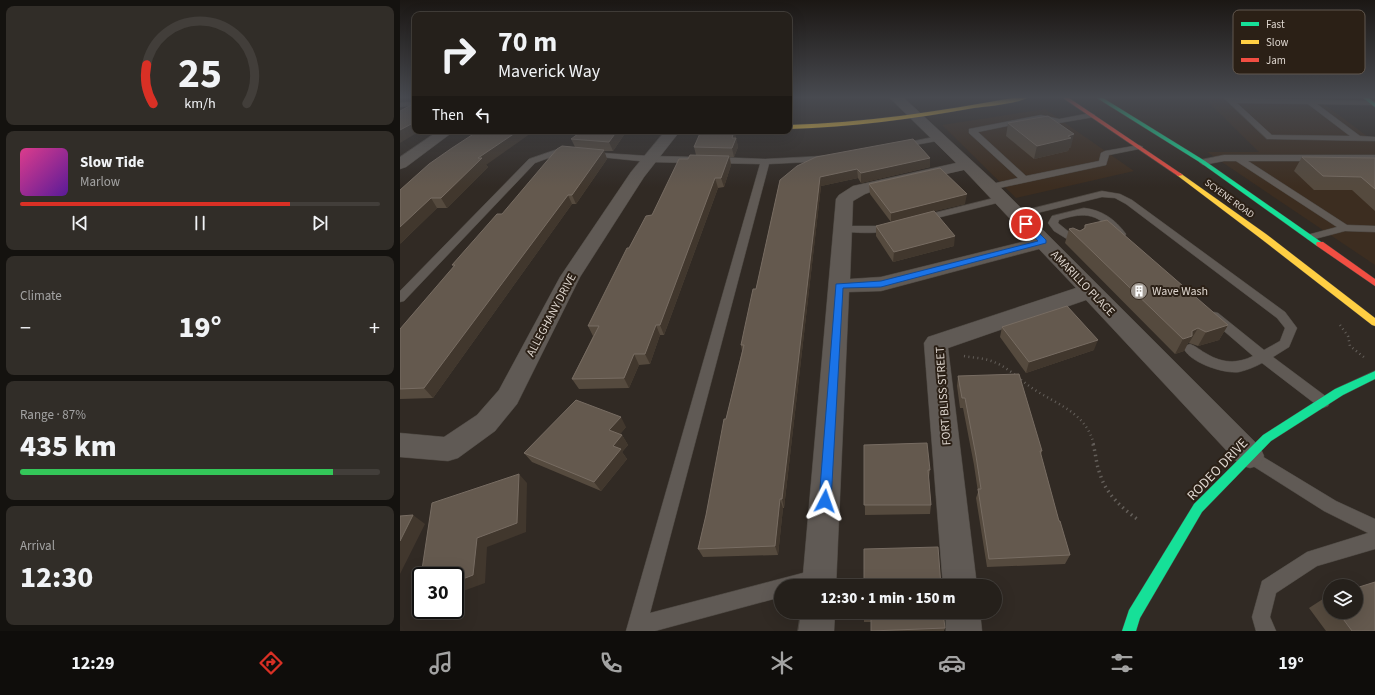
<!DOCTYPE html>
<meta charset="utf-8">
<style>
body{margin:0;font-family:"Source Sans 3",sans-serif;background:#312d28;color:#f1f3f6;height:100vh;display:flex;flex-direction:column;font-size:15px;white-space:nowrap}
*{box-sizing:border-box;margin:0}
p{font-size:13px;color:#a3a3a3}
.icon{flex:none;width:22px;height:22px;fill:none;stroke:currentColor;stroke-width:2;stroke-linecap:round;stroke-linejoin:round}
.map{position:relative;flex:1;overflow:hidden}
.drawer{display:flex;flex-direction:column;gap:6px;padding:6px;background:#14120f;width:400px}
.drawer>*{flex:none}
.guide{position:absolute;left:12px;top:12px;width:380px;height:122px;border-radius:8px;box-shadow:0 4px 16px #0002,0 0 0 1px #423e3a;background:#25201b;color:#f1f3f6;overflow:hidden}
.tools{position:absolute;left:923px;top:579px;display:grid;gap:8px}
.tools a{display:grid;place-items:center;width:40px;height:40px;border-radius:50%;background:#25201b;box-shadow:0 4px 16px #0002,0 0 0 1px #423e3a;font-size:20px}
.speed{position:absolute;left:12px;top:567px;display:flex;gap:8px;font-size:20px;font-weight:700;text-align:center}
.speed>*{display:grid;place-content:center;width:52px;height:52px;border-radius:50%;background:#25201b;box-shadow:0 4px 16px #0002,0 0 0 1px #423e3a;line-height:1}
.speed .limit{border:2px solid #111;border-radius:6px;background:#fff;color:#111}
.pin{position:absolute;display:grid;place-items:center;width:34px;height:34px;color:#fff;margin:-17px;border:2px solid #fff;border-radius:50%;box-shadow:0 1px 4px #0007}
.me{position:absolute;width:44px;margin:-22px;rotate:4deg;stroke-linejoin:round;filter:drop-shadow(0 0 3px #0008)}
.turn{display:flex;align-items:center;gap:14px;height:84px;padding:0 20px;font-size:18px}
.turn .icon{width:52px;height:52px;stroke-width:2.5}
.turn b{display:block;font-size:28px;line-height:34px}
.then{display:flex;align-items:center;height:38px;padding:0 20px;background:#0003;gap:8px;font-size:15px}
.big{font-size:30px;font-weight:800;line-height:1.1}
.drawer .widget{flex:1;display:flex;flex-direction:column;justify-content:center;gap:6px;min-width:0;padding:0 14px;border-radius:8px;background:#312d28}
.drawer .dial{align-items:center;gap:0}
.dial svg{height:104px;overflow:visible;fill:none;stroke:#423e3a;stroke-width:7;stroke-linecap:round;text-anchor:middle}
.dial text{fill:#f1f3f6;stroke:none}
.song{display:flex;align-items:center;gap:12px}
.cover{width:48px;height:48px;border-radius:6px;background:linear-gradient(135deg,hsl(330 70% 55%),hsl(270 70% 35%))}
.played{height:4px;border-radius:2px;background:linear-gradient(90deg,#d93025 75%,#423e3a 75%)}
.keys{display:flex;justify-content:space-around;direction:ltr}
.heat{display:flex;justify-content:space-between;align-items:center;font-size:22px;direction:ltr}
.charge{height:6px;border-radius:3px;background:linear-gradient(90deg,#34c759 87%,#423e3a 0)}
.trip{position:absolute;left:374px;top:579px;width:228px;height:40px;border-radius:20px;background:#25201b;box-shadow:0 4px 16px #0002,0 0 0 1px #423e3a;font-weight:800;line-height:40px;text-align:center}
.tabs{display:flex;height:64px;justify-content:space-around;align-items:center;background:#0f0d0b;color:#a3a3a3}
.tabs .icon{width:28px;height:28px}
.tabs .selected{color:#d93025}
.tabs b{font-size:18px;color:#f1f3f6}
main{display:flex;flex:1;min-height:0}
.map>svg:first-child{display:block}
</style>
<main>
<section class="drawer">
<div class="widget dial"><svg viewBox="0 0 100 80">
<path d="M14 69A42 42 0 1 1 86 69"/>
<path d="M14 69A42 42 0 0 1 9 39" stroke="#d93025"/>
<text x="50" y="56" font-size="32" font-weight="700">25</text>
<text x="50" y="72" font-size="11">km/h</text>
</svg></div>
<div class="widget">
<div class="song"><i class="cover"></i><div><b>Slow Tide</b><p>Marlow</p></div></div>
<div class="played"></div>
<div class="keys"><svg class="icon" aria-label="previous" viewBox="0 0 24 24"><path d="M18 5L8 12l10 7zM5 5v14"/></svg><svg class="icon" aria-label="pause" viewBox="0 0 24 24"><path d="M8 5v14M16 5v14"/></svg><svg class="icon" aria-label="next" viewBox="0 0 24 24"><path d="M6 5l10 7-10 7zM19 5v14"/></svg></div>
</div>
<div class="widget"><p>Climate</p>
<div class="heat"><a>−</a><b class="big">19°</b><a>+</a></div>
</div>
<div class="widget"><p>Range · 87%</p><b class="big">435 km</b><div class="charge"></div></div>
<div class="widget"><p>Arrival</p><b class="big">12:30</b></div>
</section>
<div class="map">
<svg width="975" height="631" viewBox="0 0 975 631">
<rect width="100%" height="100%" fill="#312a24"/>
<g fill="#3c2d20">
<path d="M804,98H916L975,142V265L807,152H859Z"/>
<path d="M645,109L734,171L616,198L542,125Z"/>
</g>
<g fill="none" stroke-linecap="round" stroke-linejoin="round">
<g stroke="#4b4640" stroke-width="1">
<g id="lane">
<path d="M824,98L975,101V104L972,105L917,104L960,136L975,137V141L867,139ZM837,103L908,104L950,136L872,135Z"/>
<path d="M8,102L15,104V108L8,106L0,107V103Z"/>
<path d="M691,113L695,115L694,117L659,123L641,119L578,132L626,176L699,161L701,153L705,151L739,145L743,147L739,149L709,155L706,165L590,190L587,189L585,187L587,185L618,178L569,133V129L641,115L659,119Z"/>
<path d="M539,136L543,138L542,140L499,148L495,146L499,144Z"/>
<path d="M161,148L171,149L172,151L168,153H162L135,163L4,301L0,302V291L129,159Z"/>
<path d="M187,152L249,156L296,157L300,160L296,163L249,162L190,156H187L186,154Z"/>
<path d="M824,155H975V161H848L947,225L975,226V232L945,231L911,240L907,239L906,237L907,235L937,227L836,161H824L803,165L799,162L800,160Z"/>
<path d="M426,156L430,159L429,161L369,164L250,613L418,569L424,572L427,578L424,584L420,586H381V597L255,631H226L360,164L314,163L310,160L314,157L365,159Z"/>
<path d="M702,191L720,194L732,200L885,312L897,328L889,347L873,357L928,398L930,402L928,406L923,408L918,406L862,363C855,367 847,370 839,372C824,374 791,363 784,349L785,346L790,344C796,346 801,351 807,354C822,363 837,364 853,356L810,319L808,316L810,313L814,312L818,313L864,350L880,341L885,328L877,318L726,204L715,198L702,197L617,218L612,215L614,213Z"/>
<path d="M602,196L605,197L607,199L605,201L521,222L516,219L518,217Z"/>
<path d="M684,208C702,210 715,219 726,234L725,236H717C698,214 687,211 659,220L658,223L680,241L675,244L654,231L648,223L652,216Z"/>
<path d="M492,223L497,226C488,236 455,232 442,232L437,229L442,226H482Z"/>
<path d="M850,449L936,501L975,519V549L917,566L876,593L870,617L876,631H856L852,617L862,581L907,552L968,533L924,511L845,461L842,456L845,451Z"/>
</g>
</g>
<g stroke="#4b4640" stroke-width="1">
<g id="street">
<path d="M490,98H504L596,183L860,447L864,456L860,465L850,468L840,465L686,300L548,348L577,586H543L524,343L528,337L676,288L639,249L481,291L449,292L436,586H402L436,199L439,195L453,186L556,163ZM564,170L630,240L481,277L450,279L453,201L465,194L476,190Z"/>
<path d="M38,131H54L6,167L0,169V157Z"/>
<path d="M265,131H280L244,177L180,277L117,404L95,431L58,458L48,461L0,457V433L44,437L77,415L99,390L160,277L231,172Z"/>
<path d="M401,612H435L434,631H398Z"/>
<path d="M546,612H580L582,631H546Z"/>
</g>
</g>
<g stroke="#4b4640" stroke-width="1">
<g id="fast">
<path d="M697,98H703L805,161L924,244L920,246H917L801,163Z"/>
<path d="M963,98H969L975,103V107Z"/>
<path d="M975,371V379L943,395L871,441L802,512L740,618L736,631H722L729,610L794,504L863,435L935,389Z"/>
</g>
</g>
<g stroke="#4b4640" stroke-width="1">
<g id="slow">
<path d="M613,98H627C615,104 588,106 574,108C512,119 451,127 389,129V125C465,123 539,111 613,98Z"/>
<path d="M780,173L866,234L975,318V326L972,325L860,238L778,176L777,175Z"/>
</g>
</g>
<g stroke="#4b4640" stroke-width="1">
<g id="jam">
<path d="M663,98H669L783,175L778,176Z"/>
<path d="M917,242H923L975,279V286L917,246L916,244Z"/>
</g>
</g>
<g stroke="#645f5a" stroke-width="2.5" stroke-dasharray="1 3.5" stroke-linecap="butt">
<path d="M940,325L948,336L950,346L965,358"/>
<path d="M564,356C574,358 585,358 594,362C609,368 620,380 632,388C657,405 686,412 694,445"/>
</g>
<path stroke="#645f5a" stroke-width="3.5" stroke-dasharray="1.5 4" stroke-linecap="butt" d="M693,444C696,454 696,464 700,474C706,494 721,507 737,519"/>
<use href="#lane" fill="#605a55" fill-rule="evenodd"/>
<use href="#street" fill="#605a55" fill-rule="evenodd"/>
<use href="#fast" fill="#16e098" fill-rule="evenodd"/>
<use href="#slow" fill="#ffcf43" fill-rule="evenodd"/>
<use href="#jam" fill="#f24e42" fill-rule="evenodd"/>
</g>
<g fill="#554a3e">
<path d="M608,123L671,147L669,148L668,151L634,159L606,136Z"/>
<path d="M226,132L213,151H204L207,159L176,204H172L33,398L0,399V329L54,267L52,265L102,214L175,147L171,139Z"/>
<path d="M337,138L336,139L338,147L334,157H330L331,165L324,187L318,188L264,335H260L250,364L239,365L229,388L179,389L172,379L193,336L188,326L229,248L296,155L294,147Z"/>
<path d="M52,148L86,165L88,167L47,208H37L0,244Z"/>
<path d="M902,157L975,158V211L952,190H914L894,171Z"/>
<path d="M530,158V167L461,183L458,178L421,186L384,508H383L378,555L303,557L298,549L306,515L326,419L342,351L341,345L356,289L380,180Z"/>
<path d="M469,184L565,204L534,211L554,246L493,262L476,236V226L491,222L470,194Z"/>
<path d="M685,225L828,325L819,340L798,346L789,343H788L784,351L775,354L665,243L669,229L680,231L684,229Z"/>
<path d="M602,327L694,350L626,373L600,337Z"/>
<path d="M558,376L642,451L641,455L659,521L670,555L665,564L587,567L576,498L578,492L574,465L563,408H560L557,386Z"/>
<path d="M226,427L220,434L222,435L228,445L222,452L227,459L201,491L132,462L124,453Z"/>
<path d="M464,445L530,470L529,478L531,505L530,514L465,515Z"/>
<path d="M930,596V612H956L975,631H926L909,608L926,597Z"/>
<path d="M464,612L545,628L544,631H471V622H464Z"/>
</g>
<g fill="#41372d">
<path d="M15,122V131H20L0,143V130Z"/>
<path d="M118,131H134L86,165L88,167L47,208L41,198L78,158Z"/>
<path d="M217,131H226V132L213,151L209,142Z"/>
<path d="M334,131H335L338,147L334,157L332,148V138Z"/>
<path d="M674,134L671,147L669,148L668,151L634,159L637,146Z"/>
<path d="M204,150L207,159L176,204L172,195Z"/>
<path d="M329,156L331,165L324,187L321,178Z"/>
<path d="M530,158V167L461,183V173Z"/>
<path d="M457,169L458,178L421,186L384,508L382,499L420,177Z"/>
<path d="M315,178L318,188L264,335L260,325Z"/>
<path d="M567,194L565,204L527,213L491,222V213Z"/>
<path d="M168,195L172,204L33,398L24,388Z"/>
<path d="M31,198L37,208L0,244V227Z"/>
<path d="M555,236L554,246L493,262L494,252Z"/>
<path d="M256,325L260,335L250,364L245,354Z"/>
<path d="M828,325L819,340L798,346L806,332Z"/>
<path d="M798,328L789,343H788L784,351L775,354L783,339L792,331Z"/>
<path d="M698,340L694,350L626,373L629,362Z"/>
<path d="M234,354L239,365L229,388L224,378Z"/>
<path d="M221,417L226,427L215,440L209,430Z"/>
<path d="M222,435L228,445L222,452L227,459L201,491L194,482L213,446Z"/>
<path d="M119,474L127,483L126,532L87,547L85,583L55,594V582L77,538Z"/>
<path d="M380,499L383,508L378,555L375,546Z"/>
<path d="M13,515L25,524L0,574V541Z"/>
</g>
<g fill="#64594e" stroke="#776c62">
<path d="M15,103V122L0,130V111Z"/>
<path d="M648,116L674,134L668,136L671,138L637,146L608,123Z"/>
<path d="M78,131H118L78,158H82L41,198H31L0,227V190L29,164L52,148Z"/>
<path d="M182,131H217L209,142L171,139Z"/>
<path d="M301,131H334L332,138H336L332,148L294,147Z"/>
<path d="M513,139L530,158L461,173L457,169L420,177L382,499H380L375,546L298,549L306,515L324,419H326L344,345H341L345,326L353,289H356L380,180L397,166L416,157Z"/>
<path d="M162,146L204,150L172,195H168L24,388L0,389V329L55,265H52L97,214H102L157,149Z"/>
<path d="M290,155L329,156L321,178H315L260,325H256L245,354H234L224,378L172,379L199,326H188L227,248H229L246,216L252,215L279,159H288Z"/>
<path d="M902,157L975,158V189L961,177L923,176Z"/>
<path d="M540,168L567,194L491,213L469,184Z"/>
<path d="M534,211L555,236L494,252L476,226Z"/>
<path d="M707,220L828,325L806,332L798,328L792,331V336L783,339L669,229L673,228L680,231L685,228V225Z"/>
<path d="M667,306L698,340L629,362L602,327Z"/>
<path d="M619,374L642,451H640L659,521H660L670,555L589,559L578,489H581L576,456L565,398H562L558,376Z"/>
<path d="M176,400L221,417L209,430L222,435L213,446L221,449L194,482L124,453Z"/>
<path d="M527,443L530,470H528L531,505H464V445Z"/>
<path d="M119,474L117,523L77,538L73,575L55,582V576H21V594L18,596L32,503Z"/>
<path d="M13,515L0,541V516Z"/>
<path d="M538,547L541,586H464V549Z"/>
<path d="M975,582V631H952L938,612H956V588Z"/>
<path d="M930,596V602L926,597Z"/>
<path d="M464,612H543L545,628L471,631V614L463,615Z"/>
</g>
<linearGradient id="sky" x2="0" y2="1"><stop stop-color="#1b1714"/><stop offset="0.52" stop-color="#484a50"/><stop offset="1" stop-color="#484a50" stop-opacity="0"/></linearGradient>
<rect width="975" height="187" fill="url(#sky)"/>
<path fill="#1a73e8" stroke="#114b97" d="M626,221L628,222L646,240V243L481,287L443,288L431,501L429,505L425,506L420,505L419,501L436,284L481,281L638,241L622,224Z"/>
<defs>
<g id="building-disc" transform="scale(0.9)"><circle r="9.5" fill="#a19a93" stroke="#2b2016"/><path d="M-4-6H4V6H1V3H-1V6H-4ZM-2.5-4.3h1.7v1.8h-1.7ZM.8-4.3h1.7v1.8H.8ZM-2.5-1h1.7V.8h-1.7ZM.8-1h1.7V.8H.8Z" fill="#fff"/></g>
</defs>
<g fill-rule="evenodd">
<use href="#building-disc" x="739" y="291"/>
</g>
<g text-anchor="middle" stroke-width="4" stroke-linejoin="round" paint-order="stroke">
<g font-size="10" fill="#ded6cf" stroke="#2b2016">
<text transform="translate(830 198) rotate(36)" y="4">SCYENE ROAD</text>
</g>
<g font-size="12" fill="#ded6cf" stroke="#2b2016">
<text transform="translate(683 283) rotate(46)" y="4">AMARILLO PLACE</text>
<text transform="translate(151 315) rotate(-62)" y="4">ALLEGHANY DRIVE</text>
<text transform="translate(543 396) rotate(-94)" y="4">FORT BLISS STREET</text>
</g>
<g font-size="12" fill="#ded6cf" stroke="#2b2016" text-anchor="start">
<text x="752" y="295">Wave Wash</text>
</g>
<g font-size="14" fill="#ded6cf" stroke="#2b2016">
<text transform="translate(817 469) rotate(-46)" y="5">RODEO DRIVE</text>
</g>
</g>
<rect x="833" y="10" width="132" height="64" rx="6" fill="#2b2016" stroke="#61574e" stroke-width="1"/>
<rect x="841" y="22" width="18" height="4" fill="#16e098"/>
<rect x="841" y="40" width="18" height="4" fill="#ffcf43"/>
<rect x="841" y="58" width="18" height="4" fill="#f24e42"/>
<g font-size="11" fill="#ded6cf">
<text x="866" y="28">Fast</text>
<text x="866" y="46">Slow</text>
<text x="866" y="64">Jam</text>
</g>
</svg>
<div class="tools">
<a><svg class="icon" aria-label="layers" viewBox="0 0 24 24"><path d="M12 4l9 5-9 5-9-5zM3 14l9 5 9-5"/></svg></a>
</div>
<div class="speed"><div class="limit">30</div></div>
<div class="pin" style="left:626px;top:224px;background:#d93025"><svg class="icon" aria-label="arrive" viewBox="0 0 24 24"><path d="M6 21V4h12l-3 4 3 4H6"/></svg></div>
<svg class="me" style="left:425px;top:501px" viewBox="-20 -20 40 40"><path d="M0-17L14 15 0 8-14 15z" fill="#1a73e8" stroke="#fff" stroke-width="4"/></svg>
<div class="trip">12:30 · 1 min · 150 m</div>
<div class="guide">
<div class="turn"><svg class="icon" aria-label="right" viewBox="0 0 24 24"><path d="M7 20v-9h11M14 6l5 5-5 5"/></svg><div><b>70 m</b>Maverick Way</div></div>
<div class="then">Then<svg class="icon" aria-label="left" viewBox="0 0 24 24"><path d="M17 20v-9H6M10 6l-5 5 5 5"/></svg></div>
</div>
</div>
</main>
<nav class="tabs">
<b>12:29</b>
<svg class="icon selected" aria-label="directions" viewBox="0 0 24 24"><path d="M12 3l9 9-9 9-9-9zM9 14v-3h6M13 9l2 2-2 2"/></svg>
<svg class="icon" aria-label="music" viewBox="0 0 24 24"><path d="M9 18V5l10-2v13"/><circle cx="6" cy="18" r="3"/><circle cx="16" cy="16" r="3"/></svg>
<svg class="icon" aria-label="phone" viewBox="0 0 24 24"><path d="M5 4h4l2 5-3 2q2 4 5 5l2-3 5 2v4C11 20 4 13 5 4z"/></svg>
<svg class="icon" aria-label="climate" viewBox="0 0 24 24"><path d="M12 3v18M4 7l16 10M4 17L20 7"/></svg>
<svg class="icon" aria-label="car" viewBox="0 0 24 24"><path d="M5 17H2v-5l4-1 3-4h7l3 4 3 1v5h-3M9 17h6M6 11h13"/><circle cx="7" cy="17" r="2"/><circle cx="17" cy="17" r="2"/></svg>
<svg class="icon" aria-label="filters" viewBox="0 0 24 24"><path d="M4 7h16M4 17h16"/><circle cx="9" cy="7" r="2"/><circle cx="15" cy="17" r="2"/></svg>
<b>19°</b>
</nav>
